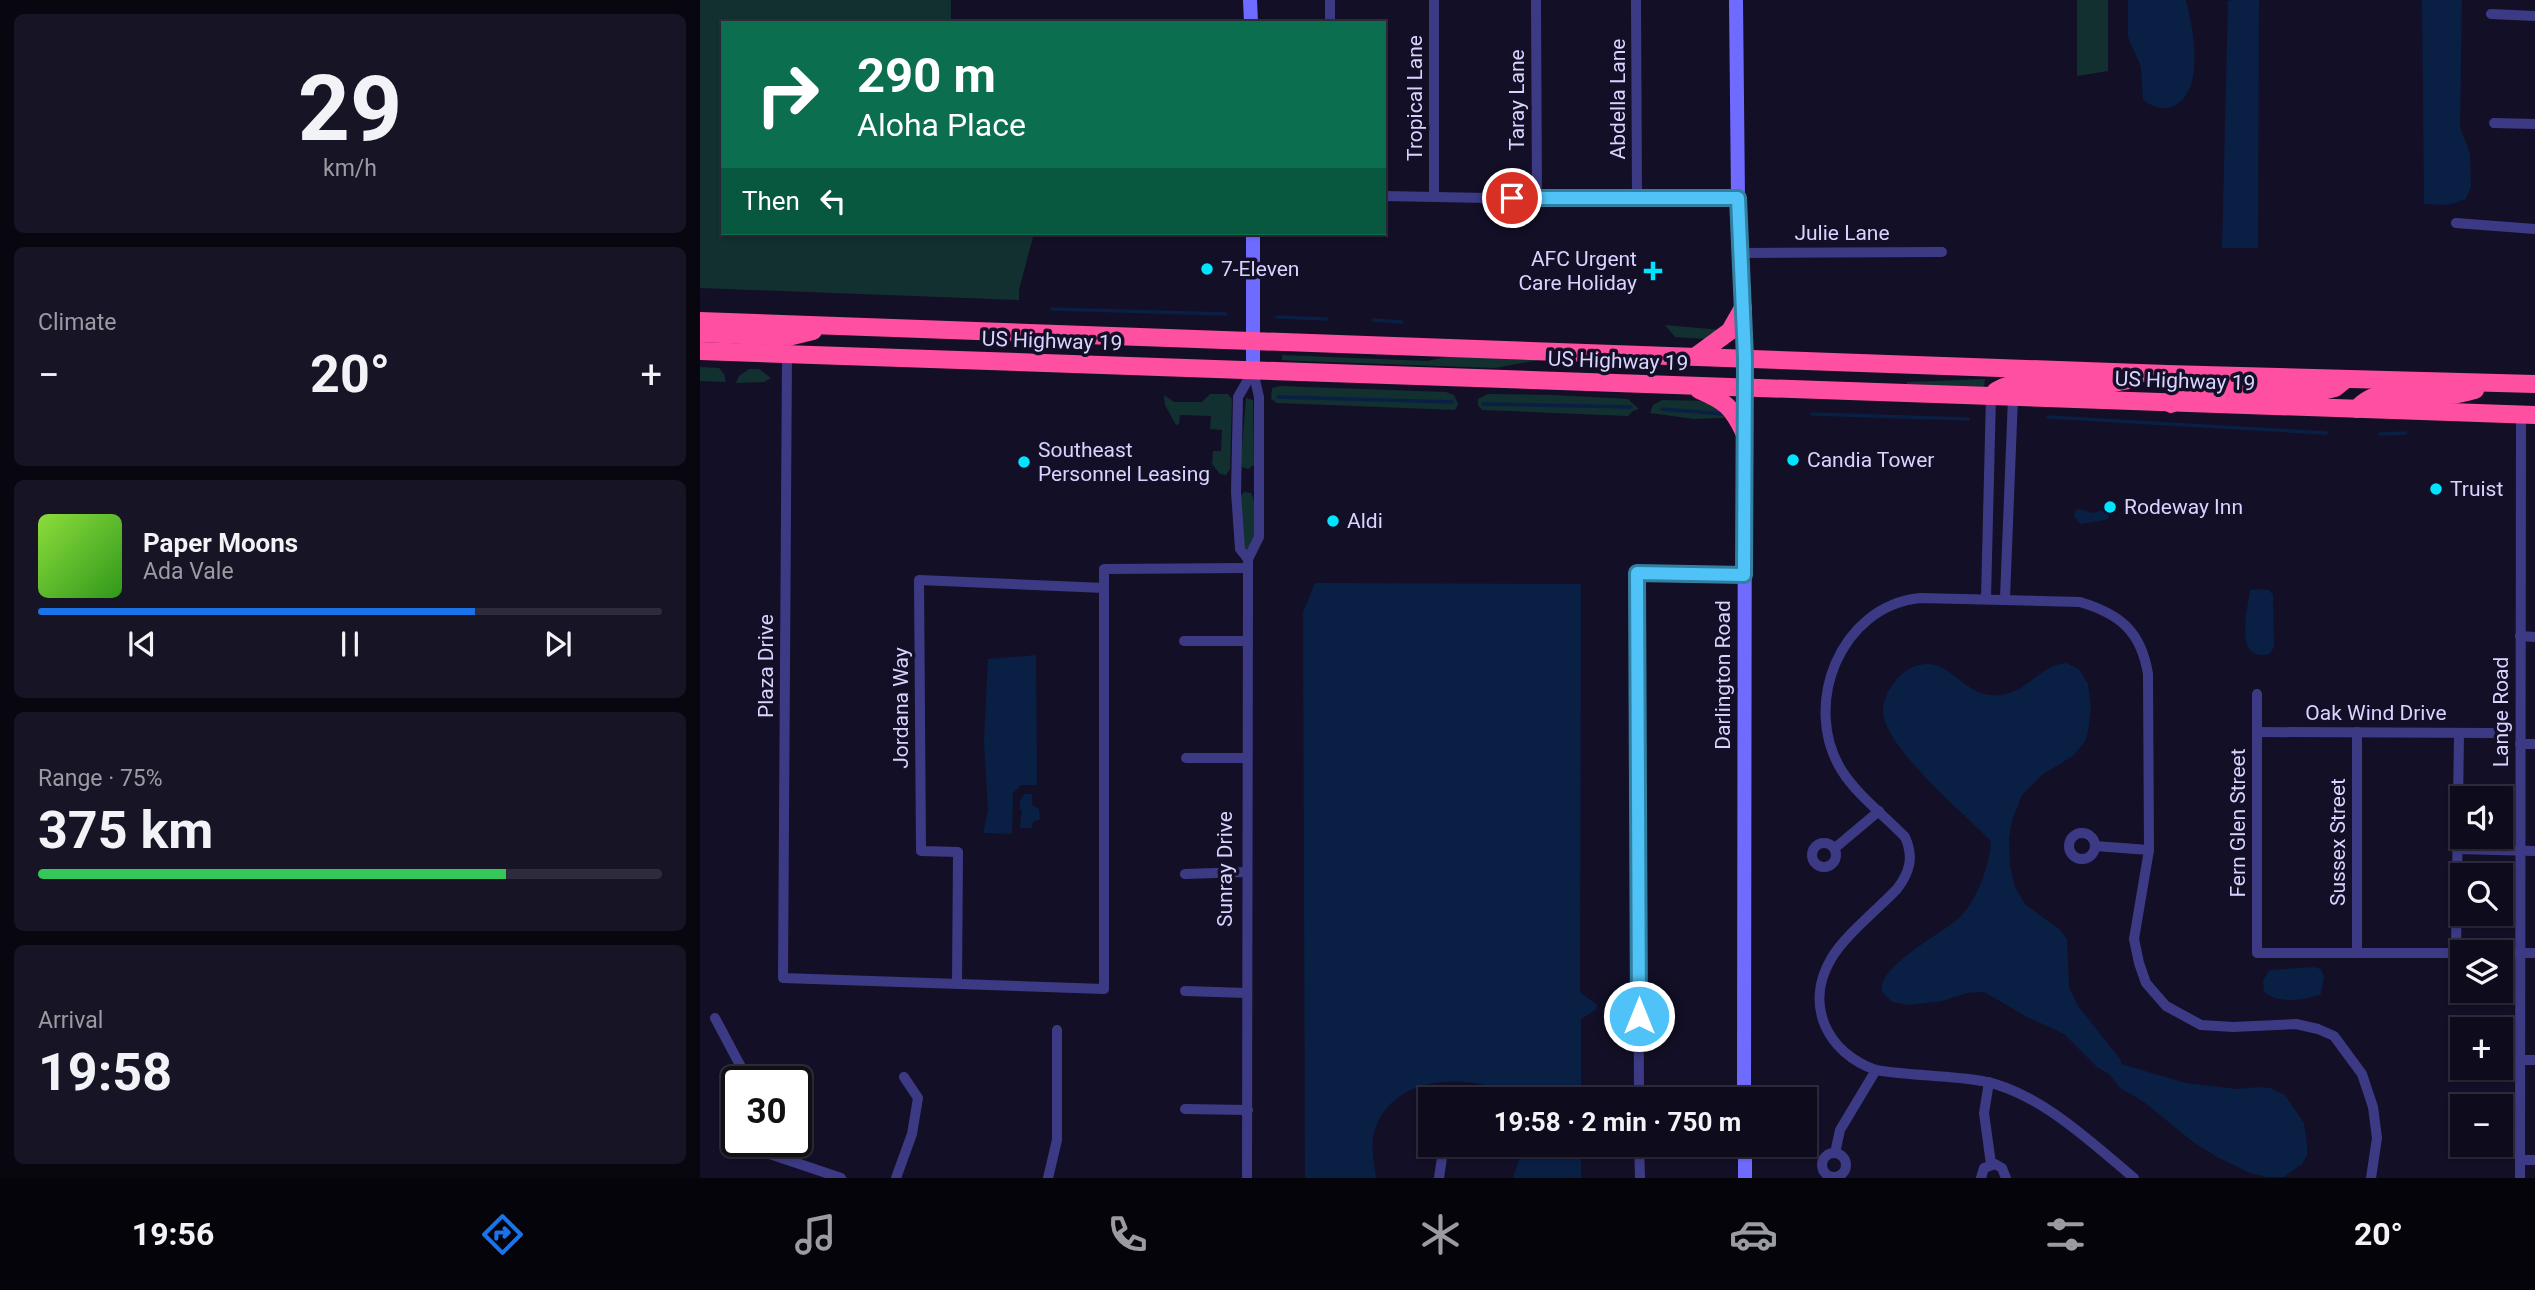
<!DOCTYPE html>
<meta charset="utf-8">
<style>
body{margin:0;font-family:Roboto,sans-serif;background:#171425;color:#f1f3f6;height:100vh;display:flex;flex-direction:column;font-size:26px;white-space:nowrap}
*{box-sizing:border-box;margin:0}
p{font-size:23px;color:#9b9ba3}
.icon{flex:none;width:38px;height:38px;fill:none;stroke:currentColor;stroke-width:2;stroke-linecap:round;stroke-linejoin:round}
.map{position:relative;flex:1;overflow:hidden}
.sheet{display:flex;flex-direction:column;gap:14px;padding:14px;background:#08060f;width:700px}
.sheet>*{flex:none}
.guide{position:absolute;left:21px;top:21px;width:665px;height:214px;border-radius:0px;box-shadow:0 2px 5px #0004,0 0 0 2px #2e2b3b;background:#0b6e4f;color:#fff;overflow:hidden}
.tools{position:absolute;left:1750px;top:786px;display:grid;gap:14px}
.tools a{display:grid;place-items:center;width:63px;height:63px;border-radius:0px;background:#0e0b1c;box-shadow:0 2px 5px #0004,0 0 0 2px #2e2b3b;font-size:35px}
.speed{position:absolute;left:21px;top:1066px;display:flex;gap:14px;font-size:35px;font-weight:700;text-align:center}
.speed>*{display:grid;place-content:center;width:91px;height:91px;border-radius:50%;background:#0e0b1c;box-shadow:0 2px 5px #0004,0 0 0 2px #2e2b3b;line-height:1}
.speed .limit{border:4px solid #111;border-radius:10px;background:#fff;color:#111}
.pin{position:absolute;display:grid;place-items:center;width:60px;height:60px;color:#fff;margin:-30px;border:4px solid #fff;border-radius:50%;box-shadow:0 2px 7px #0007}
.me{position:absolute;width:77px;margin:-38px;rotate:0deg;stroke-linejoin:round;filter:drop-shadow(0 0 5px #0008)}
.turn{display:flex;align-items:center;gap:24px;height:147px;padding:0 21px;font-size:32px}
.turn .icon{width:91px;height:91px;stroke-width:2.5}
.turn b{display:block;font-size:49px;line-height:60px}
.then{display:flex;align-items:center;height:66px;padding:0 21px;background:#0003;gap:14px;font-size:26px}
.big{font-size:52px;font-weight:700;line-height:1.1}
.sheet .card{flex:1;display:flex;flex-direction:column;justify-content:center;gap:10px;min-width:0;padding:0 24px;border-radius:10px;background:#171425}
.sheet .dial{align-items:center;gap:0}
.dial b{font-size:91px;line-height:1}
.song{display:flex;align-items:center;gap:21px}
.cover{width:84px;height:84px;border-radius:10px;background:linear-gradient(135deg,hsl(90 70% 55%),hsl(110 70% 35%))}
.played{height:7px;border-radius:4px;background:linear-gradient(90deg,#1a73e8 70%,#2e2b3b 70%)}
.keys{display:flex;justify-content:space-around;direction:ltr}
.heat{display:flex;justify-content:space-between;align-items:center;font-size:38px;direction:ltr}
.charge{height:10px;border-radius:5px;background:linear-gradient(90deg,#34c759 75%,#2e2b3b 0)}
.trip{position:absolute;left:718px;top:1087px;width:399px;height:70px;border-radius:0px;background:#0e0b1c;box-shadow:0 2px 5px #0004,0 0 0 2px #2e2b3b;font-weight:700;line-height:70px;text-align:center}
.tab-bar{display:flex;height:112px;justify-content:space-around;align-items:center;background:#06040b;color:#9b9ba3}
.tab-bar .icon{width:49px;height:49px}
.tab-bar .selected{color:#1a73e8}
.tab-bar b{font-size:32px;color:#f1f3f6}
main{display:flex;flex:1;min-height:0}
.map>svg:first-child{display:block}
</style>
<main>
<section class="sheet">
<div class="card dial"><b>29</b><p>km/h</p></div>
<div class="card"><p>Climate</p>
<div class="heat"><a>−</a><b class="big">20°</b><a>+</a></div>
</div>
<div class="card">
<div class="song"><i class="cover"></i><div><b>Paper Moons</b><p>Ada Vale</p></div></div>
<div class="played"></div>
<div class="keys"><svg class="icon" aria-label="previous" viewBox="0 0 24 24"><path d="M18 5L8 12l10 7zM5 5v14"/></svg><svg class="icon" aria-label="pause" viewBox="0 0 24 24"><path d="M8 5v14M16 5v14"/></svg><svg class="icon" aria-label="next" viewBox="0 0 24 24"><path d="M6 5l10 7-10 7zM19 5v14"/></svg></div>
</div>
<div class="card"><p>Range · 75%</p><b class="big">375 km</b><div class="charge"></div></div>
<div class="card"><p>Arrival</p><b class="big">19:58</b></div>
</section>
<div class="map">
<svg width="1835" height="1178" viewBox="0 0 1835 1178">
<rect width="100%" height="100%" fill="#130f26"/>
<g fill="#12302f">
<path d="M0,0H251V23H23V233H334L319,290V300L0,288Z"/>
<path d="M1377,0H1408V71L1377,76Z"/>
<path d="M965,325L1022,330L1007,339L975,337Z"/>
<path d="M582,355L727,361L755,355L839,360L795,368L600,361L582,360Z"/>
<path d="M0,367L19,368L24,374L26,382L0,381Z"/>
<path d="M49,369H59L71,378L64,382L36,383L39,376Z"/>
<path d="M1285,379L1284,387L1207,384V382Z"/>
<path d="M580,386L746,392L754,395L758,404L755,410L577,403L571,399L572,388Z"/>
<path d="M510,394H528L532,399L530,469L526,475L520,474L512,464L513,451H521L522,430L510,429L511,416L480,415L479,424L476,425L465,405L464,395L474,402H502Z"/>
<path d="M788,394L854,395L928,399L939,409L933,411L928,416L782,410L778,405V399Z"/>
<path d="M546,398L553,400L554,465L548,469L542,467L541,461Z"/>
<path d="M962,400L1011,401L1025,416L1023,418L994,419L950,413L953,405Z"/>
<path d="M544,492L551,493C558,506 557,537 549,549L543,548L541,537V496Z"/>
</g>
<g fill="#0a1f44">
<path d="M1428,0H1486C1493,28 1506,90 1474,106C1463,111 1453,107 1443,100L1441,67L1428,37Z"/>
<path d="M1532,0H1559L1558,248H1522L1528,1Z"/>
<path d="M1722,0H1762L1760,127L1770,154L1771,186L1766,199L1748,205L1724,204Z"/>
<path d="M1379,509L1393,513L1407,509L1409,517L1406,520L1380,524L1374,516L1375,511Z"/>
<path d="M615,583L881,584L880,992L897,1005L896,1010L881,1019V1099H808C796,1086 781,1083 764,1082C727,1079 689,1091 675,1129C670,1145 674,1163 676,1178H605L603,612Z"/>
<path d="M1557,589L1569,590L1573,595L1574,647L1570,654C1534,663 1547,612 1550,590Z"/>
<path d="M336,655L337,785H321L313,793L312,834L283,833L288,811L284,740L288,659Z"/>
<path d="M1366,663L1379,669L1388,684L1391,707L1388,731L1385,741L1373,756L1343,774L1322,795L1312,821L1309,838L1310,866L1315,887L1325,904L1360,930L1367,939L1369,987L1378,1006L1421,1060V1064L1486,1083L1537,1089L1559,1087L1570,1088L1585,1095L1604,1123L1607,1145V1155L1602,1164L1584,1177H1567L1550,1173L1517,1157L1493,1142L1444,1102L1420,1088L1409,1074L1397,1067L1364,1034L1327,1017L1284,992L1267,993L1242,1001L1209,1005L1192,1002L1182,992C1177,965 1243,934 1261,916C1277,899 1290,865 1291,841C1266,816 1184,746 1183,712C1183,702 1187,691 1194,683C1201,673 1212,665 1225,664C1254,662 1264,699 1301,695C1329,691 1340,665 1366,663Z"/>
<path d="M324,794H332V805L339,809L340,819L333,822L332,828H320L322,810H320V801Z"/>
<path d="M1613,967L1621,969L1624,977L1621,994C1606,1000 1576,1005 1564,991L1563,981L1569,970Z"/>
<path d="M820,1145H881V1178H813L819,1160Z"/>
</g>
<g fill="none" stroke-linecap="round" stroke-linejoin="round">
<g stroke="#0a1f44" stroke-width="3.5">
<path d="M352,309L526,314"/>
<path d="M577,317L627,319"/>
<path d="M673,320L702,322"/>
<path d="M578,397L752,402"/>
<path d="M783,404L931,407"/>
<path d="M962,409L1024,414"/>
<path d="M1112,414L1268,419"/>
<path d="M1348,417L1626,433"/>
<path d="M1680,434L1705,433"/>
</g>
<g stroke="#3d3a85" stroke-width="10">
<path d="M734,0V196"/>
<path d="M836,0L837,199"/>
<path d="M936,0L937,199"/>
<path d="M1791,14L1835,16"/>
<path d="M630,23V0"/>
<path d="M1794,123L1835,124"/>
<path d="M684,196L837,199L1038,198"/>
<path d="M1756,223L1835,229"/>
<path d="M1042,253L1242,252"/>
<path d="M87,353L83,978L404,989V569L548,568"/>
<path d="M548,559L540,549L536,492L538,397L553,371"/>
<path d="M1286,598L1291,395"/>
<path d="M1305,598L1313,397"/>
<path d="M1820,636L1835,637"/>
<path d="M484,641H548"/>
<path d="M1557,694V953H1762"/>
<path d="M1557,732L1795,733"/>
<path d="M1657,732V952"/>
<path d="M1820,744H1835"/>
<path d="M486,758H547"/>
<circle cx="1382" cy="846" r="13"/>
<circle cx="1124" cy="855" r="12"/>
<path d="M1395,846L1449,850"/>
<path d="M1135,848L1179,811"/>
<path d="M1758,849L1835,851"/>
<path d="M485,874L546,872"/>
<path d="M1756,953L1759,733"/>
<path d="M1801,953H1835"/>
<path d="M257,982L258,852L221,851L219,580L404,588"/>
<path d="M485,991L546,993"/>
<path d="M15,1018L49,1082"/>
<path d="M1820,1060H1835"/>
<path d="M1289,1082L1284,1113L1291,1164"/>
<path d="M939,1099L937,573L1044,575"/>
<path d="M485,1109L548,1110"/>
<path d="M53,1141L52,1148L141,1178"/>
<path d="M939,1144L940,1178"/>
<path d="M1135,1153L1140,1130L1176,1070"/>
<circle cx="1134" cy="1165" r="12"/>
<path d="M1820,1160H1835"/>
<path d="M196,1178L212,1134L218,1098L204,1077"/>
<path d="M348,1178L357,1140V1030"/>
<path d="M547,1178L548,568V559L559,537V397L553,371"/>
<path d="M739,1178L743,1151"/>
<path d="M1281,1178L1284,1168L1295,1164L1302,1168L1306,1178"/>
<path d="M1434,1178C1391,1142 1338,1091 1282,1081C1247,1075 1211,1076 1176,1070C1127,1053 1104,1005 1131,959C1144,936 1178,909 1197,889C1210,872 1214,857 1205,837C1185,816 1158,796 1142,771C1101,706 1140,606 1220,598L1380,602C1420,614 1441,631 1448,674L1449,850L1434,939L1439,963L1446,983L1466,1006L1501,1025L1533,1027L1596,1024L1618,1029L1634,1036L1662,1074L1673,1107L1677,1138L1671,1178"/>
<path d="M1820,1178L1821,415"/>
</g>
<g stroke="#6f6bff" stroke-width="14">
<path d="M550,0L551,23"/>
<path d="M1036,0L1038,198L1045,358L1044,1099"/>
<path d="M553,371V233"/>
<path d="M1045,1144V1178"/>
</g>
<g stroke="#ff4fa3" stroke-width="18">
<path d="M0,321L1467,374L1835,384"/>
<path d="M0,333L88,337L113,331"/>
<path d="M0,351L1835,415"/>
<path d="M996,356L1030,331L1043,308"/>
<path d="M999,390C1025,401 1032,407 1044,432"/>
<path d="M1295,392C1314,376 1368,386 1392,386C1404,385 1417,382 1429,380"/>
<path d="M1471,404L1490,392L1613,393L1635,388L1646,379"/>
<path d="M1657,409C1678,383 1718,397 1747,395C1756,395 1766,392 1775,390"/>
</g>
</g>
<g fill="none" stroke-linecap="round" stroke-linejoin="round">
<g stroke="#337fa1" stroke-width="18">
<path id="route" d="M812,198H1038L1045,358L1044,575L937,573L939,1016"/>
</g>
<use href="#route" stroke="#4fc3f7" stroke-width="12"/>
</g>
<g fill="#00e5ff" stroke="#130f26" stroke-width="2.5">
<circle cx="507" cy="269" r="7"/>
<path d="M949.5 260.5h7v7h7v7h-7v7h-7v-7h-7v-7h7z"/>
<circle cx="1093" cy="460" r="7"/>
<circle cx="324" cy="462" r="7"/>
<circle cx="1736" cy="489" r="7"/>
<circle cx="1410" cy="507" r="7"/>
<circle cx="633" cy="521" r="7"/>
</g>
<g text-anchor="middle" stroke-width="7" stroke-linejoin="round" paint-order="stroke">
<g font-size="21" fill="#d9d4ff" stroke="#130f26">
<text transform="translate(715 98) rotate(-90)" y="7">Tropical Lane</text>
<text transform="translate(918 99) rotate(-90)" y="7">Abdella Lane</text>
<text transform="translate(817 100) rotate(-90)" y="7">Taray Lane</text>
<text x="1142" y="240">Julie Lane</text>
<text transform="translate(352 341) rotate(2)" y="7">US Highway 19</text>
<text transform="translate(918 361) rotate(2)" y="7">US Highway 19</text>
<text transform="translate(1485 381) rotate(2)" y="7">US Highway 19</text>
<text transform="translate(66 666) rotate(-90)" y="7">Plaza Drive</text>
<text transform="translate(1023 675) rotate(-90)" y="7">Darlington Road</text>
<text transform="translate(201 708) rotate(-90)" y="7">Jordana Way</text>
<text transform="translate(1801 712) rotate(-90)" y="7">Lange Road</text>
<text x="1676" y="720">Oak Wind Drive</text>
<text transform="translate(1538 823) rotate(-90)" y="7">Fern Glen Street</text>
<text transform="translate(1638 842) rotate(-90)" y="7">Sussex Street</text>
<text transform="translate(525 869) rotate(-90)" y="7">Sunray Drive</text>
</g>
<g font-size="21" fill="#d9d4ff" stroke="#130f26" text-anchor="start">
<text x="937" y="266" text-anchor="end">AFC Urgent<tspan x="937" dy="24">Care Holiday</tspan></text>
<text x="521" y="276">7-Eleven</text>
<text x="338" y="457">Southeast<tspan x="338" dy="24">Personnel Leasing</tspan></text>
<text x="1107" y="467">Candia Tower</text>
<text x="1750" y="496">Truist</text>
<text x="1424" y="514">Rodeway Inn</text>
<text x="647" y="528">Aldi</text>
</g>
</g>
</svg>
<div class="tools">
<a><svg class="icon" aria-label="sound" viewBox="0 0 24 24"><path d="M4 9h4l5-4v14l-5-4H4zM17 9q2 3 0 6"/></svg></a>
<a><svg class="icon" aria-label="search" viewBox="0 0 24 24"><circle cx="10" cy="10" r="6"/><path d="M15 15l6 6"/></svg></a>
<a><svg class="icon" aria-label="layers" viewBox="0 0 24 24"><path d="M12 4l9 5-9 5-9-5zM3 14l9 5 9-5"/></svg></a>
<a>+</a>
<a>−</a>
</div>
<div class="speed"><div class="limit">30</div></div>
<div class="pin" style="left:812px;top:198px;background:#d93025"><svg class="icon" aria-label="arrive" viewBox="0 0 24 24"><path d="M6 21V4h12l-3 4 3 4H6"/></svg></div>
<svg class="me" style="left:939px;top:1016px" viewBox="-20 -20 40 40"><circle r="17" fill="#4fc3f7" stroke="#fff" stroke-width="3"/><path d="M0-11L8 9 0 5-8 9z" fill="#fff"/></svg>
<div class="trip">19:58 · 2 min · 750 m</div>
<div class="guide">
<div class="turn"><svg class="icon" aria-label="right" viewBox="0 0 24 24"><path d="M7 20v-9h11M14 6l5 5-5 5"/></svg><div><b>290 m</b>Aloha Place</div></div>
<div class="then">Then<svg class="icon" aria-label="left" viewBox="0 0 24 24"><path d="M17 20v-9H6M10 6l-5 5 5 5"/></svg></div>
</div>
</div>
</main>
<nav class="tab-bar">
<b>19:56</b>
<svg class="icon selected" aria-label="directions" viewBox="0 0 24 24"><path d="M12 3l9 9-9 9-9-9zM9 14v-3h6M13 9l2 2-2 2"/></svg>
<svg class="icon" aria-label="music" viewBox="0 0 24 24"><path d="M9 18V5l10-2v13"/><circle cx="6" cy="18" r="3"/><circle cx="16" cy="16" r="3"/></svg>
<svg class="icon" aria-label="phone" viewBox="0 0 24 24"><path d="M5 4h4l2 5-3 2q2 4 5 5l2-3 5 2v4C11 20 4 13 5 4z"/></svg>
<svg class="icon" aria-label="climate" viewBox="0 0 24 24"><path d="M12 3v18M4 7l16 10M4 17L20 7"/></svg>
<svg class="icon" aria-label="car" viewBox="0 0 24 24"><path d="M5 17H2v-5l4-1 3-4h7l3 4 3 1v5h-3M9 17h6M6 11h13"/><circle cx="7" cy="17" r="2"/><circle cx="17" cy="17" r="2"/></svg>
<svg class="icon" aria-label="filters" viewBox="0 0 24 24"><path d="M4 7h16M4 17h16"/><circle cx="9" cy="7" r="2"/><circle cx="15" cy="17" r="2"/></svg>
<b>20°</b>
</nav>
